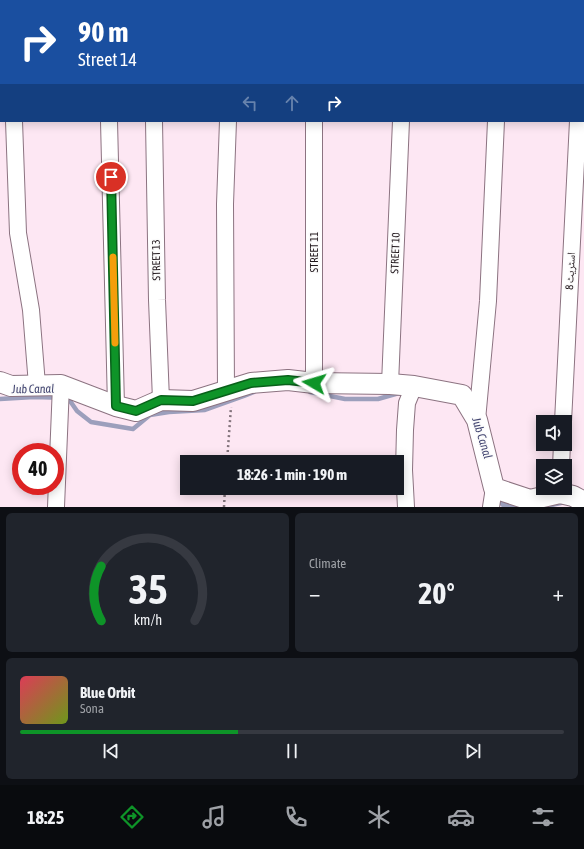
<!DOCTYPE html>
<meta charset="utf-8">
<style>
body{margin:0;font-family:"Asap Condensed","Noto Naskh Arabic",sans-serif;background:#20242c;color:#f1f3f6;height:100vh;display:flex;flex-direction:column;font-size:15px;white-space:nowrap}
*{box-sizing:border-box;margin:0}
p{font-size:13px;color:#9ea1a6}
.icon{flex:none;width:22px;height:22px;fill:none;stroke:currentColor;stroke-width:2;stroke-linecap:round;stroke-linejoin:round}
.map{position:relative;height:507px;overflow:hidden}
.side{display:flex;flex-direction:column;gap:6px;padding:6px;background:#0d0f14;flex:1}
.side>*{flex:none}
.hud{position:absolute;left:0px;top:0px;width:584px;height:122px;box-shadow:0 2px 10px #0003;background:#1a4fa0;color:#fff;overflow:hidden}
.fabs{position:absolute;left:536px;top:415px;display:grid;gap:8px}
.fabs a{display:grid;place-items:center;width:36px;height:36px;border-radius:0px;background:#171b24;box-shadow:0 2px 10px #0003;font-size:20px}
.speed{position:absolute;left:12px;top:443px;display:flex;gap:8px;font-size:20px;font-weight:700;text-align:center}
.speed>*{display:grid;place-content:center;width:52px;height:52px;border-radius:50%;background:#171b24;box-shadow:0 2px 10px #0003;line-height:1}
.speed .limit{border:6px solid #d22;background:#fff;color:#111}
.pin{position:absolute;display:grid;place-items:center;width:34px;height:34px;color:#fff;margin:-17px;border:2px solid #fff;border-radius:50%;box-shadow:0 1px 4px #0007}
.me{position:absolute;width:44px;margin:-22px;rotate:277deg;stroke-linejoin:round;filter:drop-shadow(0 0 3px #0008)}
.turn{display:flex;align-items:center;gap:14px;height:84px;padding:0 12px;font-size:18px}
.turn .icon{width:52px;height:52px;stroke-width:2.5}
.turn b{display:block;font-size:28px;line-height:34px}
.lanes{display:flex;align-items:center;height:38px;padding:0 12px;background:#0003;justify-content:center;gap:20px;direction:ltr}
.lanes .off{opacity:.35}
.big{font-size:30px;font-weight:700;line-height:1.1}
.side .widget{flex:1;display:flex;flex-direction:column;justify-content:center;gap:6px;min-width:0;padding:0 14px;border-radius:6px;background:#20242c}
.side .dial{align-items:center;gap:0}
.dial svg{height:104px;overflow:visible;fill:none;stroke:#363941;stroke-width:7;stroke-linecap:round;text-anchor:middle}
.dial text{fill:#f1f3f6;stroke:none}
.song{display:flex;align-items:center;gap:12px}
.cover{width:48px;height:48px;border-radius:6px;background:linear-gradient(135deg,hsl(350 70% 55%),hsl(80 70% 35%))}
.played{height:4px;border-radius:2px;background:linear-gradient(90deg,#0e9428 40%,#363941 40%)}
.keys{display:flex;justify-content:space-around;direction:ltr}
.heat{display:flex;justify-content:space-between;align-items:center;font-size:22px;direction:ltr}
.side .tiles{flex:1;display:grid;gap:6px;grid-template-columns:1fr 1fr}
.widget:last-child{grid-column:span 2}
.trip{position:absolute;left:180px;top:455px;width:224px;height:40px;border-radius:0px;background:#171b24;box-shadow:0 2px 10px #0003;font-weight:700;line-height:40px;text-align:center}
.tabs{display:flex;height:64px;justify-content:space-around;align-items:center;background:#090b0e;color:#9ea1a6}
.tabs .icon{width:28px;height:28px}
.tabs .selected{color:#0e9428}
.tabs b{font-size:18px;color:#f1f3f6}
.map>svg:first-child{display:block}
</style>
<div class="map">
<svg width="584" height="507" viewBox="0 0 584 507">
<rect width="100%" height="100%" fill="#fde7f3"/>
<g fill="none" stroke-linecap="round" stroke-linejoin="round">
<g stroke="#9c9fbc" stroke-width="4.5">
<path d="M310,392L345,399H378L399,393"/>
<path d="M0,399L34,397L68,398L77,411L91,422L133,429L150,415L169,412L205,410L244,396L254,392"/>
<path d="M497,498L503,505L523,507"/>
<path d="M543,507L565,502"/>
</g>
<g stroke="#8c7381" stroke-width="18">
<g id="minor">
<path d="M13,1L14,0"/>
<path d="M109,1V0"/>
<path d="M154,1L155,0"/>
<path d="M232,1V0"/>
<path d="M316,1V0"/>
<path d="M406,1V0"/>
<path d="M504,1L505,0"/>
<path d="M583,26L584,9"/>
<path d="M14,121L18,233L31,310L37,385"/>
<path d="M109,121L116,406"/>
<path d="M154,121L157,300L161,400"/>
<path d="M314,383V121"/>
<path d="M390,384L401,121"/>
<path d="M226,391L225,204L228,121"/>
<path d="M477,420L488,301L496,121"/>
<path d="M563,422L578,121"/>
<path d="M561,466L562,444"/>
<path d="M56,507L61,385"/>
<path d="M406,507L404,470L405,430L407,403L414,386"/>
<path d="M491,507L494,488"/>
</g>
</g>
<g stroke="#8c7381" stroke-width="22">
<path id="tertiary" d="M0,382L11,386L61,385L116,406L136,411L161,400L193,401L251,383L288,380L314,383L390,384L414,386L462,395L477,420L494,488L530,500L560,493L573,496L584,502"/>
</g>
<g stroke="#83747c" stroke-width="2.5" stroke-dasharray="2 3" stroke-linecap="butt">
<path d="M227,462L231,407"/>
<path d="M224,507L225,488"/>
</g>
<use href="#minor" stroke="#fff" stroke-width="16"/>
<use href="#tertiary" stroke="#fff" stroke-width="20"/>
</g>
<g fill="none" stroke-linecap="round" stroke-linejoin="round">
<g stroke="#09601a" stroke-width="10">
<path id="route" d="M111,177L116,406L136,411L161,400L193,401L251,383L288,380L314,383"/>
</g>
<use href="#route" stroke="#0e9428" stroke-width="7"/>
<path stroke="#f59e0b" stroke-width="7" d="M113,257L115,343"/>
</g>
<g text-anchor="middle" stroke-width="3" stroke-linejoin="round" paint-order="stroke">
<g font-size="11" fill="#1f151a" stroke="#fbfbfb">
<text transform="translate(314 252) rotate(-90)" y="4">STREET 11</text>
<text transform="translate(395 253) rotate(-88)" y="4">STREET 10</text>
<text transform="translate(156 260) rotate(-91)" y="4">STREET 13</text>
<text transform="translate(570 271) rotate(-87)" y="4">اسٹریٹ 8</text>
</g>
<g font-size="12" font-style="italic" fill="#434671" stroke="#fbfbfb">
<text transform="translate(33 389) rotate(-1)" y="4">Jub Canal</text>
<text transform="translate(482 438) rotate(73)" y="4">Jub Canal</text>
</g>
</g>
</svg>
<div class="fabs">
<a><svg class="icon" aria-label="sound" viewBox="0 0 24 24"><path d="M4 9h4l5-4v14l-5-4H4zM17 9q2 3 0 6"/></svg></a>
<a><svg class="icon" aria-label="layers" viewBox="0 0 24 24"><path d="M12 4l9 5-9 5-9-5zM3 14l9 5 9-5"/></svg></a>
</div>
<div class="speed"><div class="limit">40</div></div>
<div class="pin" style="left:111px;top:177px;background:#d93025"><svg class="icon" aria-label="arrive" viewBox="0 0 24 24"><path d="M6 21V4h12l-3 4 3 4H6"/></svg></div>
<svg class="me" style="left:314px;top:383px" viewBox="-20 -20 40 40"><path d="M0-17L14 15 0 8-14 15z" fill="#0e9428" stroke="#fff" stroke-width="4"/></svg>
<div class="trip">18:26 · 1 min · 190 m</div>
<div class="hud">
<div class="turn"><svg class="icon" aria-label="right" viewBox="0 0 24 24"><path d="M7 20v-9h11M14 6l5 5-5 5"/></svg><div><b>90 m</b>Street 14</div></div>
<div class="lanes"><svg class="icon off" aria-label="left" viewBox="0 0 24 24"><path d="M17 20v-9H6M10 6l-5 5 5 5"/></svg><svg class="icon off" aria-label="ahead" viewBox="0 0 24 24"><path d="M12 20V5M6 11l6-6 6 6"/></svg><svg class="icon" aria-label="right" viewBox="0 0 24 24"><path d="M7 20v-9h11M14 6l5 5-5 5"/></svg></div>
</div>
</div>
<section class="side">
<div class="tiles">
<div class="widget dial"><svg viewBox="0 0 100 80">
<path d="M14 69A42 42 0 1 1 86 69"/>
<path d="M14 69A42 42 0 0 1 14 27" stroke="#0e9428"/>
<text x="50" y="56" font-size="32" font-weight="700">35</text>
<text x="50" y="72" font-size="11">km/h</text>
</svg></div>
<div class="widget"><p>Climate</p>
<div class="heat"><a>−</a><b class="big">20°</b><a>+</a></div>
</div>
<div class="widget">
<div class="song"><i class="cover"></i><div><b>Blue Orbit</b><p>Sona</p></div></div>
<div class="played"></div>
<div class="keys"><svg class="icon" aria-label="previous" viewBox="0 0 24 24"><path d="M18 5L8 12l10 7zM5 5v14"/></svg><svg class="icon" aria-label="pause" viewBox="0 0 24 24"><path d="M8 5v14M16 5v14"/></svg><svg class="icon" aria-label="next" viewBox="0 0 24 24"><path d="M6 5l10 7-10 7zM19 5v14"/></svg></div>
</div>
</div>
</section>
<nav class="tabs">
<b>18:25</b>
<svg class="icon selected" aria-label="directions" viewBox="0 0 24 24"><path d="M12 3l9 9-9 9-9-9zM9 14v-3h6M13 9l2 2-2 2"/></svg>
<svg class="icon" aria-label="music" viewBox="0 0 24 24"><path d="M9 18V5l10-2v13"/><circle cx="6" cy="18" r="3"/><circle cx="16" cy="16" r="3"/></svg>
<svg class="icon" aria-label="phone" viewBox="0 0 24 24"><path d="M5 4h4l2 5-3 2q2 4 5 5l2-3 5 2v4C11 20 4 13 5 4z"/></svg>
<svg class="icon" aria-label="climate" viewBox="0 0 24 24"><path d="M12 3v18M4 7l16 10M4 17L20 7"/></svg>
<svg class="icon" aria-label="car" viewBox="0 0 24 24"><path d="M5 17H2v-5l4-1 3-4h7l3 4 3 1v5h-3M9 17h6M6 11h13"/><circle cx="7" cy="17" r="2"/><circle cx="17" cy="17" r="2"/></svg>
<svg class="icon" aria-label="filters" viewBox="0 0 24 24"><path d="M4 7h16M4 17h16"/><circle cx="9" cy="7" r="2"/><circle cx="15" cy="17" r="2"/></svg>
</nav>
